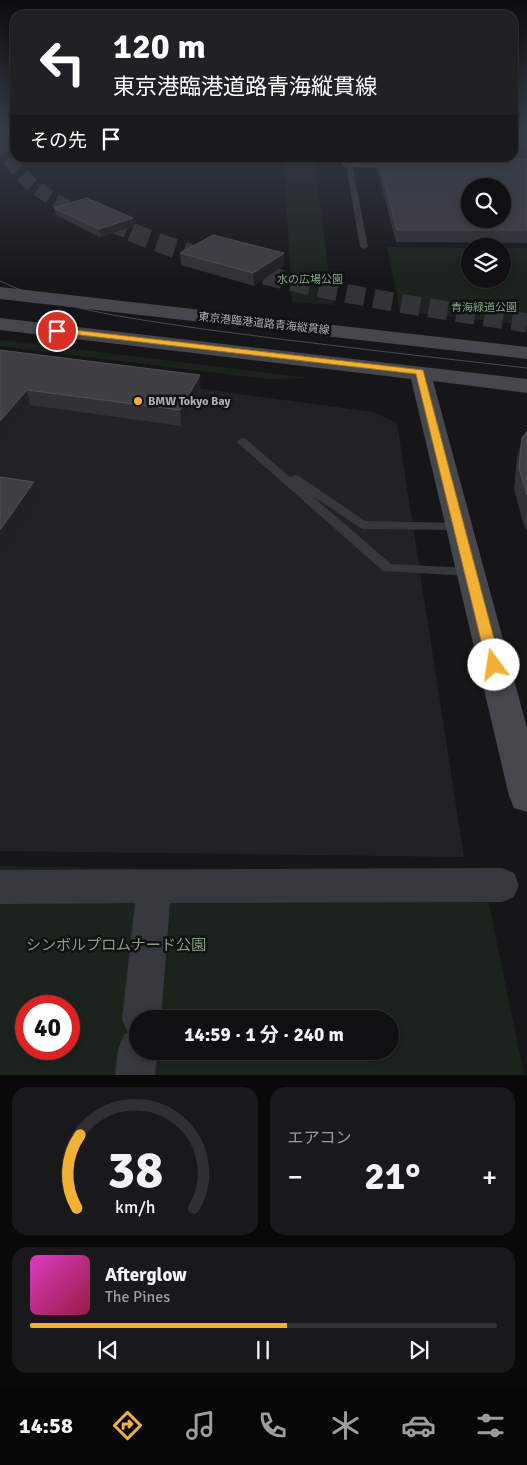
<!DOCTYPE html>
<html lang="ja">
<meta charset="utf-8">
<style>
body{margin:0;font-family:Signika,"Noto Sans JP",sans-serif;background:#19191b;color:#f1f3f6;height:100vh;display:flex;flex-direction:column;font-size:19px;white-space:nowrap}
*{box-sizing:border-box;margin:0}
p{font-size:16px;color:#9c9d9f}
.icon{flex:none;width:28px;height:28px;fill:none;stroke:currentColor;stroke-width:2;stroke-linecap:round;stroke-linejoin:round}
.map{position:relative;height:1075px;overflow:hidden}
.details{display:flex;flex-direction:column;gap:12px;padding:12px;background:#09090a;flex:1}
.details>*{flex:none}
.banner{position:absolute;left:10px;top:10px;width:508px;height:152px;border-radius:15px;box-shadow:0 2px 8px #0003,0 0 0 1px #303032;background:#202124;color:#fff;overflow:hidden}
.buttons{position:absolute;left:461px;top:178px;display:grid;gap:10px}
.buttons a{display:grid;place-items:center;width:50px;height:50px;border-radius:50%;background:#101012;box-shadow:0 2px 8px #0003,0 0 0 1px #303032;font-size:25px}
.speed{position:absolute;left:15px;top:995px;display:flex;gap:10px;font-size:25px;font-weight:700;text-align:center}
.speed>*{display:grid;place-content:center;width:65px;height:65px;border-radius:50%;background:#101012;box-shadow:0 2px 8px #0003,0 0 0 1px #303032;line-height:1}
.speed .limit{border:8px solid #d22;background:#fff;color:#111}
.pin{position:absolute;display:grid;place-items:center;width:42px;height:42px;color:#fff;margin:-21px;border:2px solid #fff;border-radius:50%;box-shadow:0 1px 5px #0007}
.me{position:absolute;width:55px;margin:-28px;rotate:346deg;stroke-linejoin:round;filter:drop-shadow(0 0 4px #0008)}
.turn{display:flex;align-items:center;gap:18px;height:105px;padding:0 20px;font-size:22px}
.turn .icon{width:65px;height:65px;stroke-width:2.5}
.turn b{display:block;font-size:35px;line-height:42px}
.then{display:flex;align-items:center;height:48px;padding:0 20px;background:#0003;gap:10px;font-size:19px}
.big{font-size:38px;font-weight:700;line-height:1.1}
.details .tile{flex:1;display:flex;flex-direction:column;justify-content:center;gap:8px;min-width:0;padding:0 18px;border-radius:15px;background:#19191b}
.details .dial{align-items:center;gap:0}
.dial svg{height:130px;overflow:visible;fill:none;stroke:#303032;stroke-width:7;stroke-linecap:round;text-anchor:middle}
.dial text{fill:#f1f3f6;stroke:none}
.song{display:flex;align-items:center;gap:15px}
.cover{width:60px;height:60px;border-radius:8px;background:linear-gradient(135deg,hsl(310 70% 55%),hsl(340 70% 35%))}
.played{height:5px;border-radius:2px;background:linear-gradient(90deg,#f2b134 55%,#303032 55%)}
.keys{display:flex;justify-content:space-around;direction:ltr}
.heat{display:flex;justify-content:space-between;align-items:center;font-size:28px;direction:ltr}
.details .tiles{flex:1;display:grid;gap:12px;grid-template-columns:1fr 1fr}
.tile:last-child{grid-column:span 2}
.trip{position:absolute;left:129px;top:1010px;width:270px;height:50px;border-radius:25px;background:#101012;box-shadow:0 2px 8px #0003,0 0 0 1px #303032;font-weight:700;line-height:50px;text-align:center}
.tabs{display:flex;height:80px;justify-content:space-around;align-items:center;background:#060607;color:#9c9d9f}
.tabs .icon{width:35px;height:35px}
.tabs .on{color:#f2b134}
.tabs b{font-size:22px;color:#f1f3f6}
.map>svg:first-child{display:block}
</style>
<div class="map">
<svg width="527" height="1075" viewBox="0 0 527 1075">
<rect width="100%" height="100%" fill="#161618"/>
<path fill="#222225" d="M0,362L373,412L397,423L464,857L0,851Z"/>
<g fill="#1c231d" fill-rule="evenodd">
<path d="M284,158H314L333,305L292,302Z"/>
<path d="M387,247L470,248V279H502L503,248H527V325L400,311Z"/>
<path d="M0,340L309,378L267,379L0,346Z"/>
<path d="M0,866L483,875L524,1075H0ZM26,1006H69V1049H26ZM138,1019H390V1051H138Z"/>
</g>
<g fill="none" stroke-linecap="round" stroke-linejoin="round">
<path stroke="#333438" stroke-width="14" stroke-dasharray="14 7" stroke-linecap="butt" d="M0,140C21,197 82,213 134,234"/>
<path stroke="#333438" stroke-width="19" stroke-dasharray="19 9" stroke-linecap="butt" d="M131,232C257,283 393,303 527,323"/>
<g fill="#37383d" fill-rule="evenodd">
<path d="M349,162L352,164L368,247L364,249L360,247L346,164Z"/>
<path d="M242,438L246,439L290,477L295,475L299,476L365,521L463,523L465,526L459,530L362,529L311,495L391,564L470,568L475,569L477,572L475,575L470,576L383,571L238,443L237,441Z"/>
</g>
<path fill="#37383d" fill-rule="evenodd" d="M502,868L514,873L519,885L514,897L502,902L170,903L161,1019H138V1051H158L155,1075H115L118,1049L124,1035L128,1033L122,1019L135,903L0,904V870Z"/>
<g fill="#45474d" fill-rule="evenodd">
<path d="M0,129H13L5,139L0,140Z"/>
<path d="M349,160H415L422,164L415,168L344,167L342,164L344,161Z"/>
<path d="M0,287L527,347V359L0,299Z"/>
<path d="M0,318L527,379V393L433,381L527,728V812L514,808L509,796L411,379L0,330Z"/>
</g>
<path stroke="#4a4c52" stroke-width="1" d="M0,281C66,312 138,319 210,330C315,344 421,356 527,368"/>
</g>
<g fill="#323236">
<path d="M512,129H527V158H374H512Z"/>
<path d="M378,158L527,159V243L396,242L377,169Z"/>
<path d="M54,208L134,226L100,237L56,215Z"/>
<path d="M180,253L284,265L254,286L181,265Z"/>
<path d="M0,350L201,391L181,426L30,405L0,442Z"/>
<path d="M527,431V531L524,526L514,489L517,458L522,438Z"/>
</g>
<g fill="#212124">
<path d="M133,218L134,226L100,237L99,229Z"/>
<path d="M284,253V265L254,286L253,273Z"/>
<path d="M200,375L201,391L181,426L180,410Z"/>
<path d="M27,390L30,405L0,442V421Z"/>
<path d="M34,482L38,499L0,553V530Z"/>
</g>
<g fill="#3f3f44" stroke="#4f5156" fill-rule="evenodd">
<rect x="512" y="129" width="15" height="19"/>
<path d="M378,158L527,159V230H397ZM470,186H502V219H470Z"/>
<path d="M87,198L133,218L99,229L54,208Z"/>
<path d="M213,235L284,253L253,273L180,253Z"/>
<path d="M0,350L200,375L180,410L27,390L0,421Z"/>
<path d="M527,431V495L519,468L522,438Z"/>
<path d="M0,477L34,482L0,530Z"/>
</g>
<linearGradient id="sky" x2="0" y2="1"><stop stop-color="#0c0c0d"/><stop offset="0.46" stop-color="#363c48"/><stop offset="1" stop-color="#363c48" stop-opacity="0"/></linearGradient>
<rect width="527" height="280" fill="url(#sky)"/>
<path fill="#f2b134" stroke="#9d7322" d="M57,328L423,370L501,665L499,669H489L487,665L416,374L54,332V329Z"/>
<circle fill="#f2b134" stroke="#111113" stroke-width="2" cx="138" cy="401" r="5"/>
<g text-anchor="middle" stroke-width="5" stroke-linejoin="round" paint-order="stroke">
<g font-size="11" fill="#7fa381" stroke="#111113">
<text x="310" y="283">水の広場公園</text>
<text x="484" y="311">青海緑道公園</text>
</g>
<g font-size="11" fill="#a8adb8" stroke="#111113">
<text transform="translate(264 323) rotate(6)" y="4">東京港臨港道路青海縦貫線</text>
</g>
<g font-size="12" font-weight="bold" fill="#a8adb8" stroke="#111113" text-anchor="start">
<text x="148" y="405">BMW Tokyo Bay</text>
</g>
<g font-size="15" fill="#7fa381" stroke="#111113">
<text x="116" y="950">シンボルプロムナード公園</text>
</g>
</g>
</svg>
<div class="buttons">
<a><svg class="icon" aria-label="search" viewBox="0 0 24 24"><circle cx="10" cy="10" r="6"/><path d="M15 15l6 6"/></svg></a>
<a><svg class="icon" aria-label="layers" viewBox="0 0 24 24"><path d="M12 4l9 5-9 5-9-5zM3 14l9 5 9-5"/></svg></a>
</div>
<div class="speed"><div class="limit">40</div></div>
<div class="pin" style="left:57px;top:331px;background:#d93025"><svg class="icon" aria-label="arrive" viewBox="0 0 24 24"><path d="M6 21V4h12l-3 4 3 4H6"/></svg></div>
<svg class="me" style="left:494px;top:665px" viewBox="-20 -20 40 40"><circle r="19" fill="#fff"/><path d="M0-13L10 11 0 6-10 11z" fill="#f2b134"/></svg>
<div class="trip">14:59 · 1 分 · 240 m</div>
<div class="banner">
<div class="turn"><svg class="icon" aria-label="left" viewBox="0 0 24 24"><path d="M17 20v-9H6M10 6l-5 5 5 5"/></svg><div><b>120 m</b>東京港臨港道路青海縦貫線</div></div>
<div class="then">その先<svg class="icon" aria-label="arrive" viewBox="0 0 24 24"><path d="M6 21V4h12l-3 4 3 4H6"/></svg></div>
</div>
</div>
<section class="details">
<div class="tiles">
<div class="tile dial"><svg viewBox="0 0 100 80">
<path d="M14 69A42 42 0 1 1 86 69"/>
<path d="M14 69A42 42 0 0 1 16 24" stroke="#f2b134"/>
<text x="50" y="56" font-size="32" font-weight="700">38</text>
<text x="50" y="72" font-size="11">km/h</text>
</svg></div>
<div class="tile"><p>エアコン</p>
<div class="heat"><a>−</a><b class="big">21°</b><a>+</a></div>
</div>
<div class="tile">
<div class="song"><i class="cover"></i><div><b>Afterglow</b><p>The Pines</p></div></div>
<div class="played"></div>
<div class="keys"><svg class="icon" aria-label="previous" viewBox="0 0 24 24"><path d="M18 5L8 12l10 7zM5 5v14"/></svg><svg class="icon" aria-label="pause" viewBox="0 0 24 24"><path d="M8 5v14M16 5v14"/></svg><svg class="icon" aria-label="next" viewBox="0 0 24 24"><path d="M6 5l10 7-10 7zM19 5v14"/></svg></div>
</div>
</div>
</section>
<nav class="tabs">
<b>14:58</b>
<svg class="icon on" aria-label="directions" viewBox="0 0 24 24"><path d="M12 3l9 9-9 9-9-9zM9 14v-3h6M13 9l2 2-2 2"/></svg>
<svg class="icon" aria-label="music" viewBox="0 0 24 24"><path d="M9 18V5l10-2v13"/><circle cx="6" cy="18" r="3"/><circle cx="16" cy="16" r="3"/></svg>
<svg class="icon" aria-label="phone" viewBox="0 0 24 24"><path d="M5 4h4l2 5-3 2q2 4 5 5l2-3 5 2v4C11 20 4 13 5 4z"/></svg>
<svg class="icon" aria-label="climate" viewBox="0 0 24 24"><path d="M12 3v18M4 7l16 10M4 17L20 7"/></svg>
<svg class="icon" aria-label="car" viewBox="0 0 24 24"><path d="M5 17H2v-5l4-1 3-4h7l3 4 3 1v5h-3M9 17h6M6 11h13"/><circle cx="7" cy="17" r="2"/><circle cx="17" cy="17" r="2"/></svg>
<svg class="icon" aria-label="filters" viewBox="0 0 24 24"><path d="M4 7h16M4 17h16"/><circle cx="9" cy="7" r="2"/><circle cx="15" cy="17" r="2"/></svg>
</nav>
